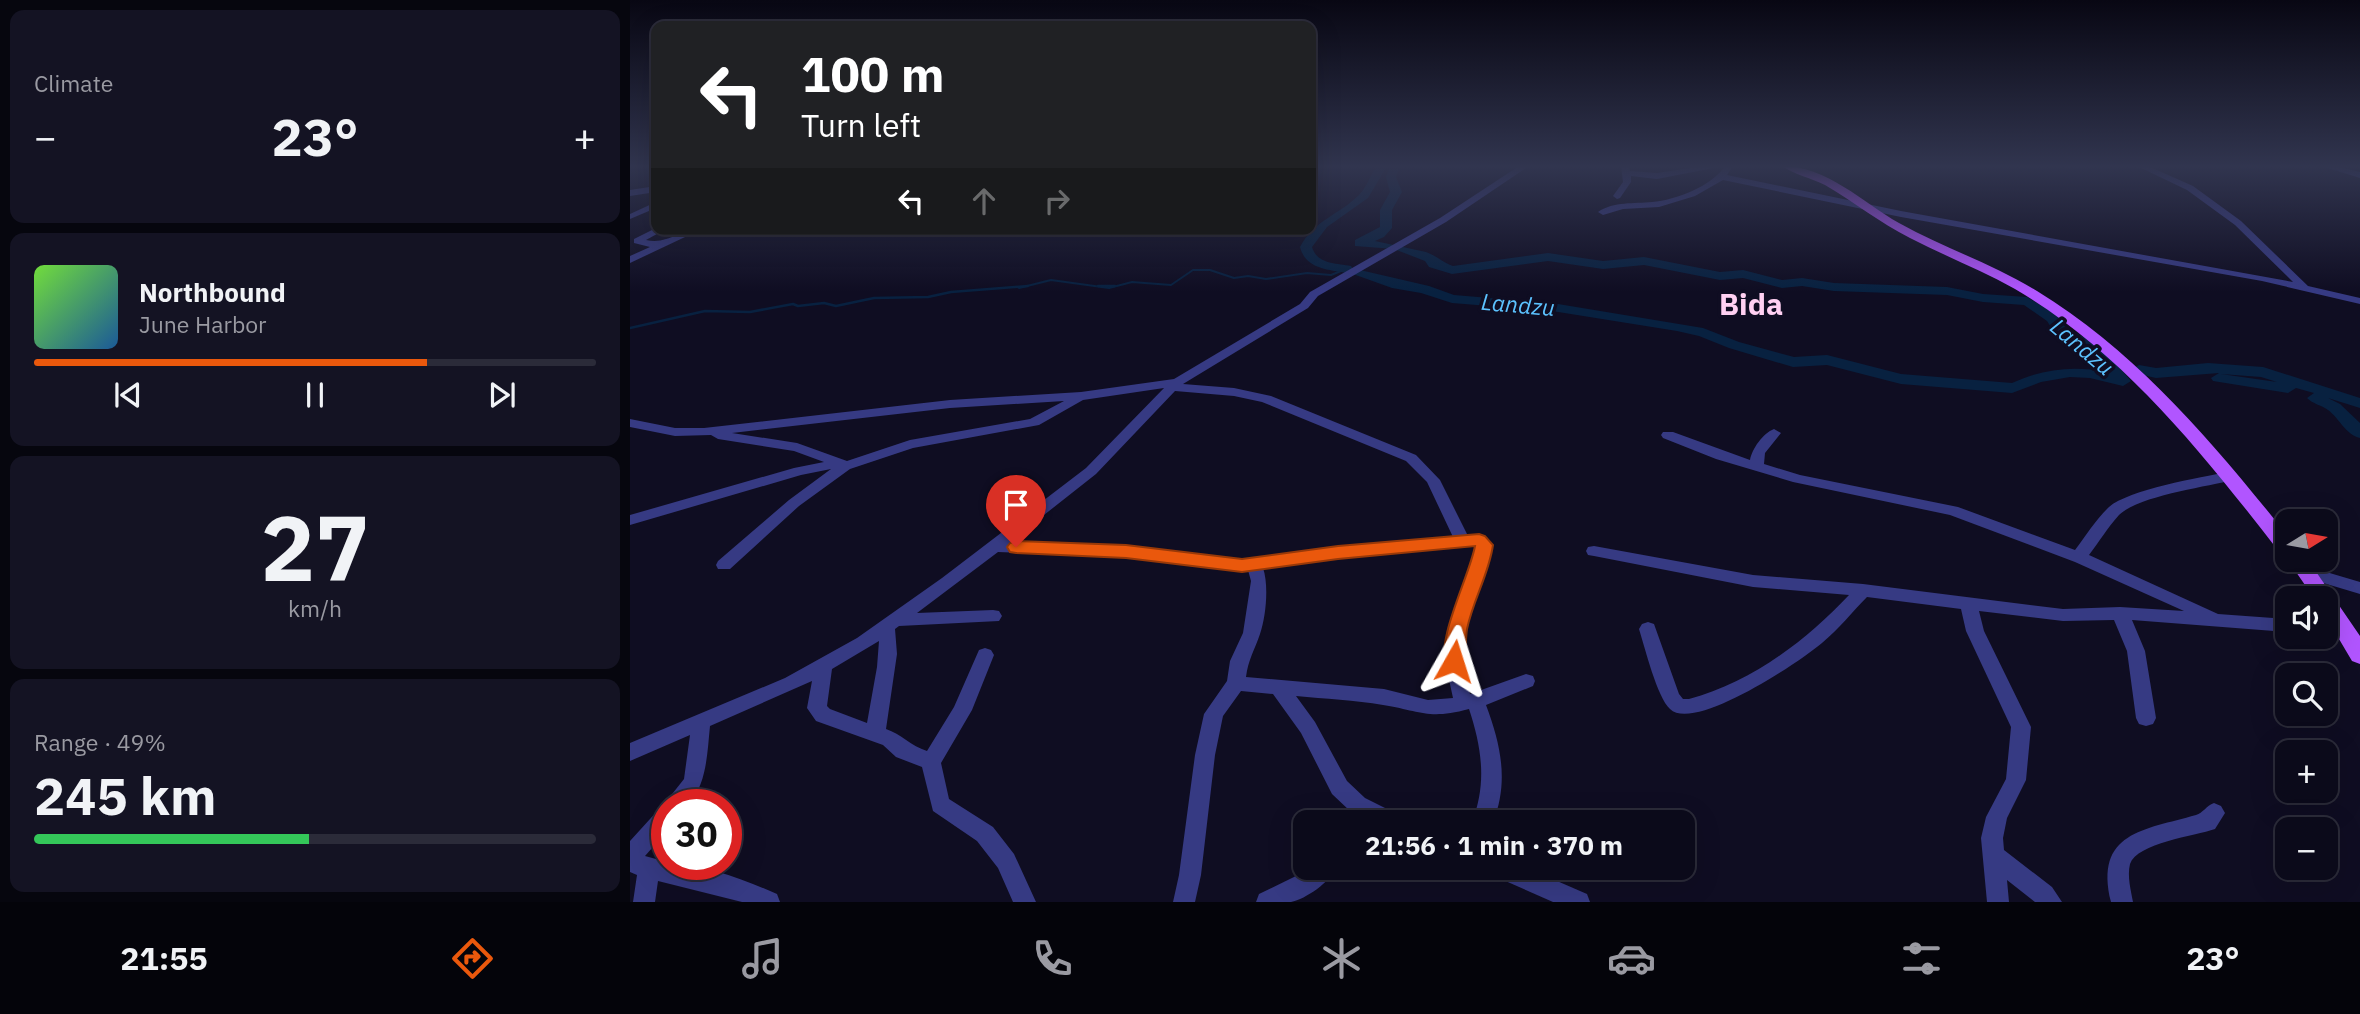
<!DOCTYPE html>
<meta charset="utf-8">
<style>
body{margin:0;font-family:"IBM Plex Sans",sans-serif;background:#141323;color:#f1f3f6;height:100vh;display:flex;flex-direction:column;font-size:26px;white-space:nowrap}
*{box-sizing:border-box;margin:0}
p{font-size:23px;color:#9a9aa2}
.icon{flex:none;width:38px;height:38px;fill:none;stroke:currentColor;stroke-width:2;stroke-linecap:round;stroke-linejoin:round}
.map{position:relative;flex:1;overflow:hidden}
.drawer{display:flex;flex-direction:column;gap:10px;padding:10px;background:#06060e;width:630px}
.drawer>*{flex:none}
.banner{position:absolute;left:21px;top:21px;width:665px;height:214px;border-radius:14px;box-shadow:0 7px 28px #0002,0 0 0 2px #2b2b39;background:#202124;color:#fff;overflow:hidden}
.needle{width:46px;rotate:79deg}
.buttons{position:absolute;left:1645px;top:509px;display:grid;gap:14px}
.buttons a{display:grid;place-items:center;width:63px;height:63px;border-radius:14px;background:#0b0a1a;box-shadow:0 7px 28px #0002,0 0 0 2px #2b2b39;font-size:35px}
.speed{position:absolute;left:21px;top:789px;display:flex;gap:14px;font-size:35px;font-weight:700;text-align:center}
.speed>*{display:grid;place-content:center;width:91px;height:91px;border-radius:50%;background:#0b0a1a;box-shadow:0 7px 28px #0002,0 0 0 2px #2b2b39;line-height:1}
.speed .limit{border:10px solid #d22;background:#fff;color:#111}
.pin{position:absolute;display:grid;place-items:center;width:60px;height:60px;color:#fff;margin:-72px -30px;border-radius:50% 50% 50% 0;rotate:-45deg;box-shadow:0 0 7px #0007}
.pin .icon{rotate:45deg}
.me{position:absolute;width:77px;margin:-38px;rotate:6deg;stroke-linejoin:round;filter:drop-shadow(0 0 5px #0008)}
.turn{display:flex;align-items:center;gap:24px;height:147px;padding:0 35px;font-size:32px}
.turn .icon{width:91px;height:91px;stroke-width:2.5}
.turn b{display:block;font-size:49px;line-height:60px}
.lanes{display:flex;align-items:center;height:66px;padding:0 35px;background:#0003;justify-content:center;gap:35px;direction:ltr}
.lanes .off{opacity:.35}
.big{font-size:52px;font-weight:700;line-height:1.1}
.drawer .card{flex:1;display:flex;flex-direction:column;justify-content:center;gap:10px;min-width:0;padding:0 24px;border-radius:14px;background:#141323}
.drawer .dial{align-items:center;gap:0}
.dial b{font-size:91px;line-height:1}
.song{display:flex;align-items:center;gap:21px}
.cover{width:84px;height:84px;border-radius:10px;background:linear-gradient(135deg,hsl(100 70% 55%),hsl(210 70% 35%))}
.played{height:7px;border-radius:4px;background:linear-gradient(90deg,#ea580c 70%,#2b2b39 70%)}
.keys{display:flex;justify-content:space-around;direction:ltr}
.heat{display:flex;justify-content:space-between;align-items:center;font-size:38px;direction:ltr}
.charge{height:10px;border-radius:5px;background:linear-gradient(90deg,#34c759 49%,#2b2b39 0)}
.trip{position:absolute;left:663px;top:810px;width:402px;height:70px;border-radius:14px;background:#0b0a1a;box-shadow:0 7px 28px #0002,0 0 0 2px #2b2b39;font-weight:700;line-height:70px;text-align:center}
.tabs{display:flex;height:112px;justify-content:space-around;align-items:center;background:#04040a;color:#9a9aa2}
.tabs .icon{width:49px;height:49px}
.tabs .active{color:#ea580c}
.tabs b{font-size:32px;color:#f1f3f6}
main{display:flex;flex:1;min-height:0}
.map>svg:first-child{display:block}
</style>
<main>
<section class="drawer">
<div class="card"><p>Climate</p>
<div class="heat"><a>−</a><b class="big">23°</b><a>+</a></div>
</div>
<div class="card">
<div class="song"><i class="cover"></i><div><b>Northbound</b><p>June Harbor</p></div></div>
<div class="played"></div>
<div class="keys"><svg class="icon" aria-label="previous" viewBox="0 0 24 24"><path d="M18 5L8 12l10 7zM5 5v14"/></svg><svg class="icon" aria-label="pause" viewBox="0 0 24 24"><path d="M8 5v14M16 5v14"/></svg><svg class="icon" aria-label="next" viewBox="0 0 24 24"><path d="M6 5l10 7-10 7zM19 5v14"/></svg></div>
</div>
<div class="card dial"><b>27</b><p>km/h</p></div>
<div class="card"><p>Range · 49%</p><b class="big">245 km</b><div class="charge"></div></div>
</section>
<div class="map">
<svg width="1730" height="902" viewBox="0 0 1730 902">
<rect width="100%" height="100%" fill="#0f0d22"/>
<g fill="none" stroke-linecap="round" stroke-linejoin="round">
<path stroke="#082140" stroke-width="2" d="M389,288L421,280L479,288L502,282L541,285L563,270H580L604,278L618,276L636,279L677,273L701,275L716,269"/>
<g stroke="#082140" stroke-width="2.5">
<path d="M468,286H485"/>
<path d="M0,328L75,311L120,312L163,304L168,306L194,303L206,306L244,298L298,297L321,292L398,286"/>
</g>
<g fill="#082140" fill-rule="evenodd">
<path d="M747,166H757L738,198L697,227L682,247C687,264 705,263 721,266L723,269L716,273C696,269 676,269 670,247C684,220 709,215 729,195C737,187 740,175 747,166Z"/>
<path d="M760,166H770L766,177L772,192L762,210V228L754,237L745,241L796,252C807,256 812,262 823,266L918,253L973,261L1014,257L1090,272L1113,270L1152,280L1172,278L1204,283L1317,287L1353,294L1397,297L1427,315L1434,326L1460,341L1489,367L1501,381L1493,386L1460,378L1440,377L1411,382L1382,393L1271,384L1197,365L1163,367L1099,348L1069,336L1047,331L922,311L822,303L791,293L762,288L723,274L730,270L799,286L824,295L922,303L1073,328L1109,342L1164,357L1197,355L1271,374L1382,383C1413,369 1443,365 1477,372L1450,347L1424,332L1417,321L1394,305L1353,302L1317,295L1204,291L1172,286L1152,288L1113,278L1090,280L1014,265L973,269L918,261L822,274L799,267L795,261L764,249L725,246V240L750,227V210L760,192L756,177Z"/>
<path d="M1578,363L1633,367L1730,398V408L1698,398L1710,404L1730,423V438C1716,435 1709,418 1698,410C1691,405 1683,404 1677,398L1684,393L1666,388L1658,393L1583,381L1581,378L1589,373L1526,378L1504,373L1501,370L1509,365L1526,368ZM1591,374L1631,377L1647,382Z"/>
</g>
<g fill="#363a83" fill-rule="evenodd">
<path d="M889,166H899L816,222L688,296L678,308L553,384L604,388L641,396L786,455L810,480L838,536L849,535L860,541L862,551L837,628L833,661L840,694L896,674L903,676L905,681L903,686L856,705C871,745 879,782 863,822H842C857,784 852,748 839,709C798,720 791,711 753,705C725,700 695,699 666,696L685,722L717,781L735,798L769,815L772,822H714L720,811L702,794L671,733L643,694L611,691L593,716L585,755L571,875L565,902H543L549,875L565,755L574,714L597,681L600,661L613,633L621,581L618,570L496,556L368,552L287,613L363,610L369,611L372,616L369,621L269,626L265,629L267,654L256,729C271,734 281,746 297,751L324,707L349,650L355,648L361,650L364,655L342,710L311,763L319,799L363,827L384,854L406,902H383L368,868L347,841L303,811L292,767L266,757L253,745L186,721L177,708L182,681L80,726C77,755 77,782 59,805H37V831L15,856L37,862V864C74,864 113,879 147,894L150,902H112L28,881L25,902H3L7,875L0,872V841L30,808L36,806L39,798L54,779L60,735L0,761V743L155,678L227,638L312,578L456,468L534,388L453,400L409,425L283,448L220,469L169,506L100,569H88L86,565L88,561L159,500L201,469L171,475L0,525V515L164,468L194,462L164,451L88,439L81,435L45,436L0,427V419L45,428H74L320,400L451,392L544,379L670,304L680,292L810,218ZM545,391L604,396L632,402L776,461L797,482L823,537L708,547L612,559L496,546L381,541L466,474ZM434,401L400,419L280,440L217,461L167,443L102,433L320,408ZM845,546L846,551L819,628L815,661L823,698L798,700L754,689L616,677C618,660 625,649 630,634C636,617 639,585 633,568L708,557ZM249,641L247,667L237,723L200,709L197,706L202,669Z"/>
<path d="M991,166H999L1000,171L1027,173L1074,166H1094L1027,179L1001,176V182L990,198L987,199L983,196L993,182Z"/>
<path d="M1095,166H1103L1097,175L1271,211L1663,282L1605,225L1557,190L1507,166H1518L1563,186L1611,221L1678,286L1730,298V304L1632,281L1271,217L1093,180L1065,196L1029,207L993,209L973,215L968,212C984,201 1004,204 1022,202C1046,200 1082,186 1095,166Z"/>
<path d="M1691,166H1705L1730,172V178Z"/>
<path d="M26,186V192L0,196V190Z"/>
<path d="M26,202V208L0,219V214Z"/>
<path d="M26,228L36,229L16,240C38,245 49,229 72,229L0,263V256L20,247L4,243V239Z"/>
<path d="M144,229H162L145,233Z"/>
<path d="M1144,429L1151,433L1135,453L1134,464L1170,475L1328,507L1445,550C1456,536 1466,519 1479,507C1498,490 1571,477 1598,472L1605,477L1603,480C1576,487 1508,496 1489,515C1478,527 1469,542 1459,555L1588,614L1657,619V632L1502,620L1515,651L1526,718L1523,724L1516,726L1509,724L1506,718L1497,651L1484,620L1433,621L1349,611L1354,631L1401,727L1396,780L1377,818L1373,838L1374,850L1422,887L1432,902H1405L1377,880L1379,902H1357L1351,838L1356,817L1376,779L1381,727L1336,631L1331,609L1237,597C1222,612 1209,629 1192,643C1171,661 1064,733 1040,709C1027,697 1015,648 1009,629L1012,624L1018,622L1024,624L1049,694L1053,699H1059C1120,683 1176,641 1219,595L1123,587L964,556L958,555L956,551L958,547L964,546L1123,575L1233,584L1433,609L1490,607L1554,611L1445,562L1320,515L1163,482L1086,459L1033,438L1031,435L1033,432H1043L1120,460C1122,449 1133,433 1144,429Z"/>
<path d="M1676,566L1730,582V594L1670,576L1668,572L1670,568Z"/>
<path d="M1696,622L1720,626L1723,631L1720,636L1714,638L1696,636Z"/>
<path d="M1584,803L1591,806L1595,813L1585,829C1565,836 1507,843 1500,864C1497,876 1501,891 1503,902H1481C1464,832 1514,830 1566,815C1573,813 1576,806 1584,803Z"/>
<path d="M677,868H706C700,882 676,899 661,902C650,902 636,902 626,902L629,894L664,877Z"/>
<path d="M861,868H897L957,894L960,902H923L864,876Z"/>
</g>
<g fill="#b155ff" fill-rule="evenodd">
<path d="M1152,166C1197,166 1232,202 1269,223C1314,248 1363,264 1407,291C1507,352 1585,445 1657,535V555L1650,553C1575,456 1493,352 1385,289C1351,270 1315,256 1280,238C1250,223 1224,202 1195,185C1181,178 1163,174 1152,166Z"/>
<path d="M1657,559L1678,560L1730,636V664L1722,661L1696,617V598H1684Z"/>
</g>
</g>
<linearGradient id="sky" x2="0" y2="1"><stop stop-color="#080713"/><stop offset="0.57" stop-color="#31354f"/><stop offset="1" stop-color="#31354f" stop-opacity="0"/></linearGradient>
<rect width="1730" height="292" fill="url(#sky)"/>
<path fill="#ea580c" stroke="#983908" stroke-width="2" d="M849,534L855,536L863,545C859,574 843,600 837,629C835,642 837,656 831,667L824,669L817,667C804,643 840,575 845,546L708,559L612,572L496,558L386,553L380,552L377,547L380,543L386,541L496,545L612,559L708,546Z"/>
<g text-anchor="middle" stroke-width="7" stroke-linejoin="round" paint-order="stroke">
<g font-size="23" font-style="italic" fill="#5cc2ff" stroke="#0f0d22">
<text transform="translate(888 305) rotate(5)" y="8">Landzu</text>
<text transform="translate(1452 347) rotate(40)" y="8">Landzu</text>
</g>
<g font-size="30" font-weight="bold" fill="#ffd0f2" stroke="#0f0d22">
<text x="1121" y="315">Bida</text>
</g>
</g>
</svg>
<div class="buttons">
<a><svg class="needle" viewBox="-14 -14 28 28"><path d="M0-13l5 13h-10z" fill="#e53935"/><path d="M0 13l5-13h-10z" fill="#9a9aa2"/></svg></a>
<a><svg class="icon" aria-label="sound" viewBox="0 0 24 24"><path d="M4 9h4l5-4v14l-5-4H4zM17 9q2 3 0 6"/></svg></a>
<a><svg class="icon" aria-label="search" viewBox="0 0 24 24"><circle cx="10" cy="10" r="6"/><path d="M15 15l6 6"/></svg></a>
<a>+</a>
<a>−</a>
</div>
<div class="speed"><div class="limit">30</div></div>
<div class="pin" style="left:386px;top:547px;background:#d93025"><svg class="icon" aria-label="arrive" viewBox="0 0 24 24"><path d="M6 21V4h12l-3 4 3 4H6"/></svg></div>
<svg class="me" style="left:824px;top:661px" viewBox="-20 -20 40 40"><path d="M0-17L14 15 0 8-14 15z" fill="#ea580c" stroke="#fff" stroke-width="4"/></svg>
<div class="trip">21:56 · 1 min · 370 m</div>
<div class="banner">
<div class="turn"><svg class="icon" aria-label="left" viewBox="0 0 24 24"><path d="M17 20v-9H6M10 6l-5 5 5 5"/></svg><div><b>100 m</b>Turn left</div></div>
<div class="lanes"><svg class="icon" aria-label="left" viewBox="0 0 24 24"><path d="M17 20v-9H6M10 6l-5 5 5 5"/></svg><svg class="icon off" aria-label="ahead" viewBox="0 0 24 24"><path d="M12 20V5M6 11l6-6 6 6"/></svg><svg class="icon off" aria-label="right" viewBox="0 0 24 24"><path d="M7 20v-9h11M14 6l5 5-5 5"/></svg></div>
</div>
</div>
</main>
<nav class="tabs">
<b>21:55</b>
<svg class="icon active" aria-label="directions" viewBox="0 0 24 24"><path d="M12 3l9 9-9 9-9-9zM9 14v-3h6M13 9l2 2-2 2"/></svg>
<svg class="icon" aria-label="music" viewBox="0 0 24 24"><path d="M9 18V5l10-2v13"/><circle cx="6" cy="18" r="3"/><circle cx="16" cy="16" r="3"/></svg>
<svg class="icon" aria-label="phone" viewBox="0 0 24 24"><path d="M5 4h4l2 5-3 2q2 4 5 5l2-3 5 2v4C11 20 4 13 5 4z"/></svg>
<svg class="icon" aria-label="climate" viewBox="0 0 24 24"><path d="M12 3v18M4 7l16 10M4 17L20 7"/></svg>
<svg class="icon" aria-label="car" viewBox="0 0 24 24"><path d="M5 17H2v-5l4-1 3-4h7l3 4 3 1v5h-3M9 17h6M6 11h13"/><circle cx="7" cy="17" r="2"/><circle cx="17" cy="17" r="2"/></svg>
<svg class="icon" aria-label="filters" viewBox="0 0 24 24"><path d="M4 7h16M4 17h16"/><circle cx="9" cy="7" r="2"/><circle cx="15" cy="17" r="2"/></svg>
<b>23°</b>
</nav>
